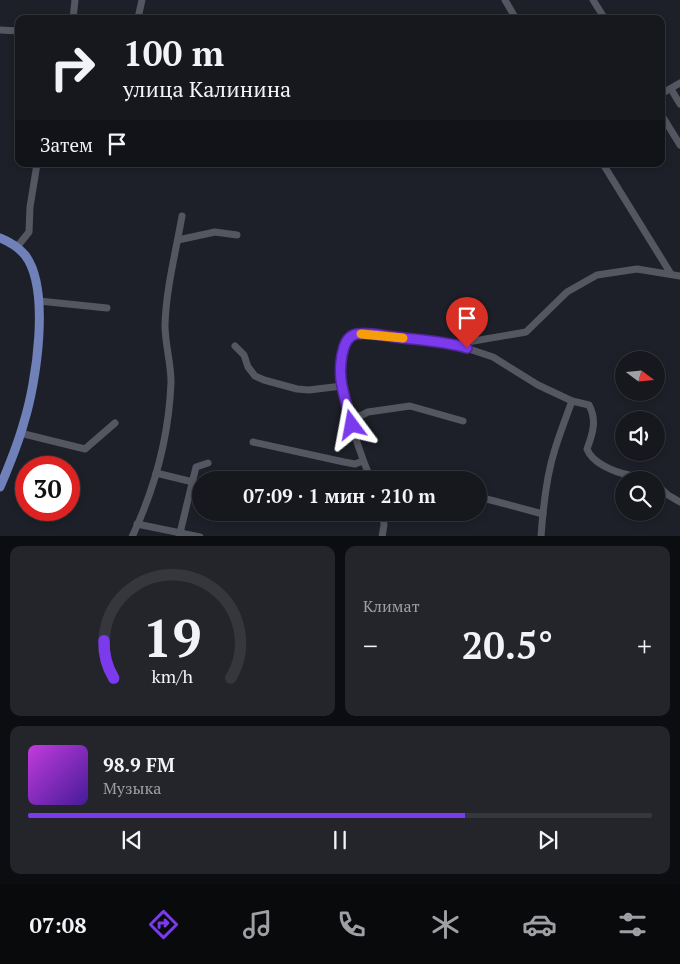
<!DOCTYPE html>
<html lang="ru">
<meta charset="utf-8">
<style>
body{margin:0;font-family:"PT Serif",serif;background:#23252b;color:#f1f3f6;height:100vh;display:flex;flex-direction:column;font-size:19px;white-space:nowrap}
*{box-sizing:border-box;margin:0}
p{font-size:16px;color:#9ea0a4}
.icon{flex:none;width:28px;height:28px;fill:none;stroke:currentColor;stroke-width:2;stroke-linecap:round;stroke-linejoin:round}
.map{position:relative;height:536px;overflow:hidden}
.details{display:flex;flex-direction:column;gap:10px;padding:10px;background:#0c0d10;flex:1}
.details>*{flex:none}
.banner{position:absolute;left:15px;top:15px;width:650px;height:152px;border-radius:10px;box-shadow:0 2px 8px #0003,0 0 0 1px #35373c;background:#16181e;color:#f1f3f6;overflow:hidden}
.needle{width:32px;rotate:106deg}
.fabs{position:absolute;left:615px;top:351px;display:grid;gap:10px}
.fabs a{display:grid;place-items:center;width:50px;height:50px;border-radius:50%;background:#16181e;box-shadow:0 2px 8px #0003,0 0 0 1px #35373c;font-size:25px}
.speed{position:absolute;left:15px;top:456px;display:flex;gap:10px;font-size:25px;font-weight:700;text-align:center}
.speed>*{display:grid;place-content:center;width:65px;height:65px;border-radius:50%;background:#16181e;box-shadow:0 2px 8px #0003,0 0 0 1px #35373c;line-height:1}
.speed .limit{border:8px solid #d22;background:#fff;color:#111}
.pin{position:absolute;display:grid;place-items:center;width:42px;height:42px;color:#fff;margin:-51px -21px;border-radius:50% 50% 50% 0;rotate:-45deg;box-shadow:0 0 5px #0007}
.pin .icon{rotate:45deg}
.me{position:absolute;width:55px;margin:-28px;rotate:347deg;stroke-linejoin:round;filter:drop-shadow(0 0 4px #0008)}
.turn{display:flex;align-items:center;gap:18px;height:105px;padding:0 25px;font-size:22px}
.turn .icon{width:65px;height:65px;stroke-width:2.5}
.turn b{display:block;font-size:35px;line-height:42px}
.then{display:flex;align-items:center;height:48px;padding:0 25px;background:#0003;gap:10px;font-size:19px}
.big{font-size:38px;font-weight:800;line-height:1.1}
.details .widget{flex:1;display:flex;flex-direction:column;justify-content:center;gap:8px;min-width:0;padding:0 18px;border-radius:10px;background:#23252b}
.details .dial{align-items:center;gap:0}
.dial svg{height:130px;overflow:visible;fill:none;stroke:#35373c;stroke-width:7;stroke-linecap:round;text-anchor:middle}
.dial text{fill:#f1f3f6;stroke:none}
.song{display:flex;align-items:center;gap:15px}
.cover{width:60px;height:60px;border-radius:8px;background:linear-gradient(135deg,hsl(290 70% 55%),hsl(260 70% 35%))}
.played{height:5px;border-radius:2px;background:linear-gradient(90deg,#7c3aed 70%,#35373c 70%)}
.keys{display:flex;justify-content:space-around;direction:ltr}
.heat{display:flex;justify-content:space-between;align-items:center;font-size:28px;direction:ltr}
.details .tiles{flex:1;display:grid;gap:10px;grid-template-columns:1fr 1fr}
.widget:last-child{grid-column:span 2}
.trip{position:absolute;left:192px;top:471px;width:295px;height:50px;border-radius:25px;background:#16181e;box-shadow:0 2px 8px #0003,0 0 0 1px #35373c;font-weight:800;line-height:50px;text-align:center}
.tabs{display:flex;height:80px;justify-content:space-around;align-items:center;background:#090a0c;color:#9ea0a4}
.tabs .icon{width:35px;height:35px}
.tabs .on{color:#7c3aed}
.tabs b{font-size:22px;color:#f1f3f6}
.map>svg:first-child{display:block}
</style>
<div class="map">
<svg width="680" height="537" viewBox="0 0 680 537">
<rect width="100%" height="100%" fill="#1d2028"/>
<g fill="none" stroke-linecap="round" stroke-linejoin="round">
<g stroke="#545761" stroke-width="7">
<path d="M505,0L516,19"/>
<path d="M593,0L605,19"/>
<path d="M138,18L142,0"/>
<path d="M73,19L75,0"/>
<path d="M0,30L19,31"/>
<path d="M671,89L680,104"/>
<path d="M661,94L680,83"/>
<path d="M661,114L680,145"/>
<path d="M603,164L671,274"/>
<path d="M178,240L215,232L237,235"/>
<path d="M17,247L29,232L30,207L37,164"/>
<path d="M39,301L107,308"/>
<path d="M456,344L526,332L567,292L597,275L637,269L680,276"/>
<path d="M235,346L244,355L248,367L255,376L264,380L297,389L309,390L342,386"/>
<path d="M352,425L360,416L368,412L410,406L463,421"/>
<path d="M20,433L85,449L115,423"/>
<path d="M253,442L344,462L355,464L363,461"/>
<path d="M156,473L193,482"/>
<path d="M371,480C360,453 326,363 348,340C354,333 361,334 369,334L454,344L493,357L538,385L572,401L589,405C597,420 593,433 587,449C592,463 614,472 629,475C636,477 646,475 652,480"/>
<path d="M656,484L668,495L680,502"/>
<path d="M479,497L543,514"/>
<path d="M137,524L200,537"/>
<path d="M132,537C155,488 169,436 171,382C171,363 165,344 165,325C166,289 176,251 182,216"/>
<path d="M179,537L196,467L208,463"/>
<path d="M382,537L384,525L383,512"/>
<path d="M541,537C543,507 546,477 555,449C560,433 566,417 572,401"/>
</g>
<path stroke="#7080b9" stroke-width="9" d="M0,238C10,242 18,247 25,255C51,289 36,384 24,422C18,444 9,466 0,487"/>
</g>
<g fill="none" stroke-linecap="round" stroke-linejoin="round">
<g stroke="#51269a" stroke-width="12">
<path id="route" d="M352,425C345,396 335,377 344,347C346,341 350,335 357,334C369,332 383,336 395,337C419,340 444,341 467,348"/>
</g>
<use href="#route" stroke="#7c3aed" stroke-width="9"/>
<path stroke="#f59e0b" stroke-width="9" d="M361,334L403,338"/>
</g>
</svg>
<div class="fabs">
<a><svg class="needle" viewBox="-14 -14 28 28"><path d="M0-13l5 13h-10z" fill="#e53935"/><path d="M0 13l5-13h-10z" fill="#9ea0a4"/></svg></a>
<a><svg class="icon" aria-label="sound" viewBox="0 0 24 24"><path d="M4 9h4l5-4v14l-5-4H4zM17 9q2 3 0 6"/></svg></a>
<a><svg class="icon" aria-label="search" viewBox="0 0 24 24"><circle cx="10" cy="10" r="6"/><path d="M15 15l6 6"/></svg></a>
</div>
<div class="speed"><div class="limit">30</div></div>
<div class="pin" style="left:467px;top:348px;background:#d93025"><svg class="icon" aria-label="arrive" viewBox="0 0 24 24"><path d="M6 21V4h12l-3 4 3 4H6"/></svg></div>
<svg class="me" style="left:352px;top:425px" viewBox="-20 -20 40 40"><path d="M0-17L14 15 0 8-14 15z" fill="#7c3aed" stroke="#fff" stroke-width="4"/></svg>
<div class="trip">07:09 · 1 мин · 210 m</div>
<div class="banner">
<div class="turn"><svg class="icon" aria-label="right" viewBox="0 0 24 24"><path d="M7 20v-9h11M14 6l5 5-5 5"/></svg><div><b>100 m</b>улица Калинина</div></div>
<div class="then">Затем<svg class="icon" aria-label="arrive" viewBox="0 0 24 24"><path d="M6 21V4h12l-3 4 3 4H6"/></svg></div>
</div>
</div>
<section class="details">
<div class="tiles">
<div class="widget dial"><svg viewBox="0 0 100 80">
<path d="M14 69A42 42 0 1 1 86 69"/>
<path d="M14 69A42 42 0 0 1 8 46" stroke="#7c3aed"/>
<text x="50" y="56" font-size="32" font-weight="700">19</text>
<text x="50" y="72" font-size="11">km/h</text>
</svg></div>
<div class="widget"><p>Климат</p>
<div class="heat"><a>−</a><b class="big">20.5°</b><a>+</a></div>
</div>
<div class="widget">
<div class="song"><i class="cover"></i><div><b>98.9 FM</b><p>Музыка</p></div></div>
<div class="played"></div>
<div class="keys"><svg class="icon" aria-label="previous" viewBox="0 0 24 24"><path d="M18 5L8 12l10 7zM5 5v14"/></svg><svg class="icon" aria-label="pause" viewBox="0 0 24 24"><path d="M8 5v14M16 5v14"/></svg><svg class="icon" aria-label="next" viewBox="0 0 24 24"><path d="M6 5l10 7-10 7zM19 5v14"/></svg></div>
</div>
</div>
</section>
<nav class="tabs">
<b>07:08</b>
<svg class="icon on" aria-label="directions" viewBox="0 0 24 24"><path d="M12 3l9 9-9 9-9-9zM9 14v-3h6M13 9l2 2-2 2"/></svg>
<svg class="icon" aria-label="music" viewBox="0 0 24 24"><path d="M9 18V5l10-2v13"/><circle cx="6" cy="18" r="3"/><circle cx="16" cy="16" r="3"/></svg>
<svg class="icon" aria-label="phone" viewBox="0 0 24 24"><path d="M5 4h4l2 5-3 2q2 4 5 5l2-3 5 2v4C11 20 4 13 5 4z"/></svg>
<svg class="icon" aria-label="climate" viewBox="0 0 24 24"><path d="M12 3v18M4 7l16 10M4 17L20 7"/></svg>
<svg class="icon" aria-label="car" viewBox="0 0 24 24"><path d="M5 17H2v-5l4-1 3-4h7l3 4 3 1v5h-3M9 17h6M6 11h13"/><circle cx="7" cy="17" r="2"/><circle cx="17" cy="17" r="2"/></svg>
<svg class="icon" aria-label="filters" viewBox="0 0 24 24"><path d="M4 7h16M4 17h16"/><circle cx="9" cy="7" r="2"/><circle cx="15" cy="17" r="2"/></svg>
</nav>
